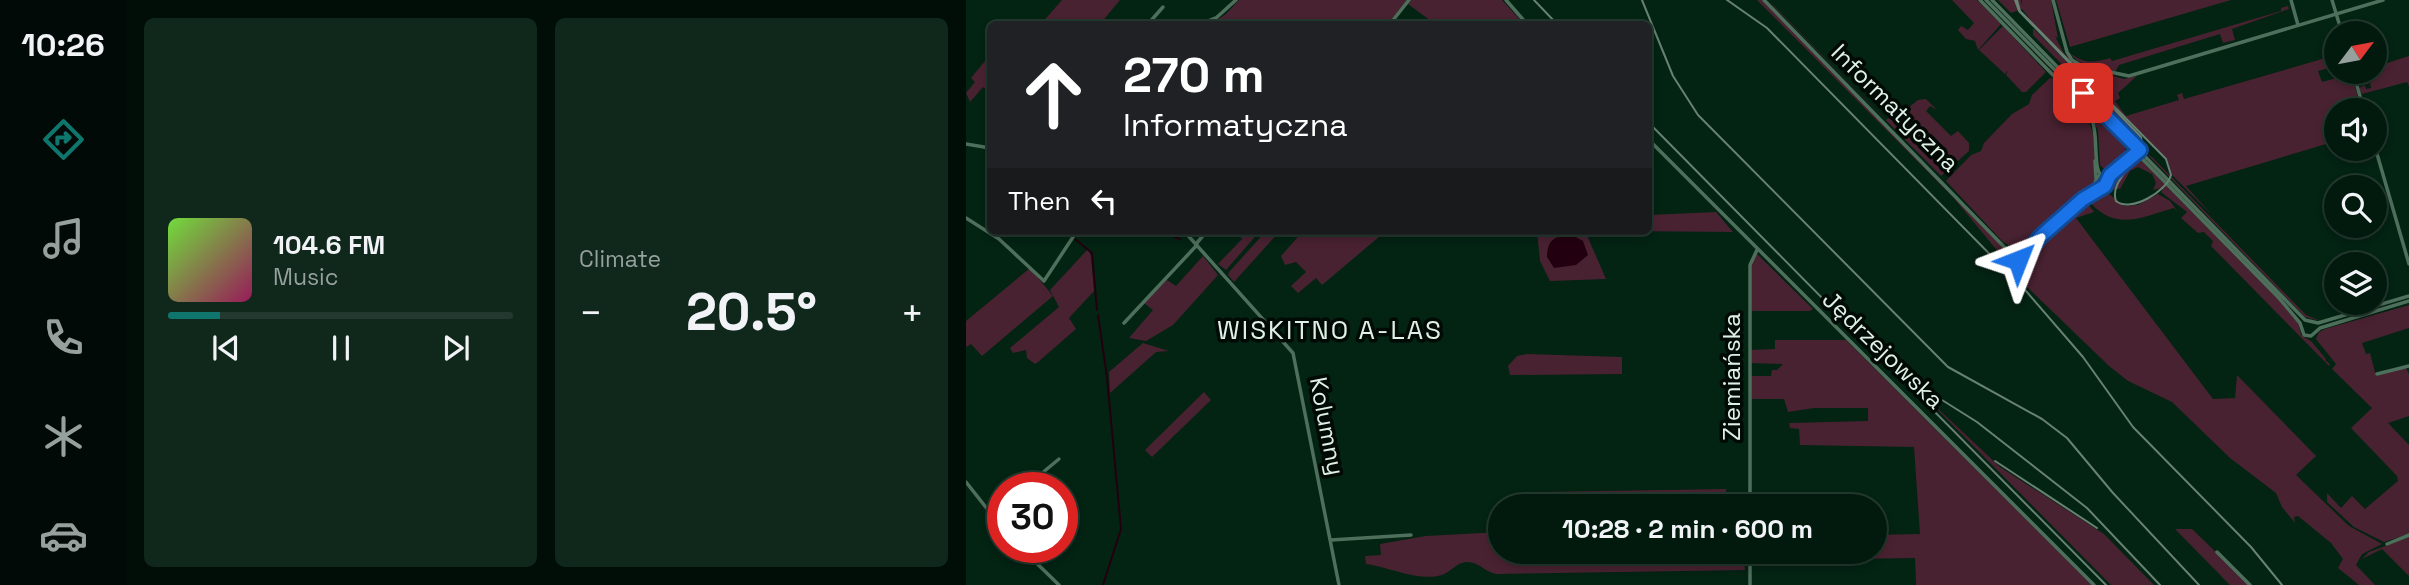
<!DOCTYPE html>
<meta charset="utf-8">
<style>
body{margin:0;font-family:"Space Grotesk",sans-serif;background:#10271c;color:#f1f3f6;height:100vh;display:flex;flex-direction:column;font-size:26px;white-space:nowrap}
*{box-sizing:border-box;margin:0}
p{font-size:23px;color:#96a19e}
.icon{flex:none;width:38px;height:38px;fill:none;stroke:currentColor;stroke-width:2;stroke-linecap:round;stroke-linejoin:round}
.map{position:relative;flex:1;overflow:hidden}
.drawer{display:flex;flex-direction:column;gap:18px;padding:18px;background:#010e08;width:840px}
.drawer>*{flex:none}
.top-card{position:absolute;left:21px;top:21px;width:665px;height:214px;border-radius:10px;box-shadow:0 4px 10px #0003,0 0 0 2px #23382e;background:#202124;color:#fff;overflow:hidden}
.needle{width:46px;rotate:58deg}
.controls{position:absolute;left:1358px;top:21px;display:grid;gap:14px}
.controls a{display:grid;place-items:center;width:63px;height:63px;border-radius:50%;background:#021a0e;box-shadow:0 4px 10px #0003,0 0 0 2px #23382e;font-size:35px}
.speed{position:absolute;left:21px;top:472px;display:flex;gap:14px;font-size:35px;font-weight:700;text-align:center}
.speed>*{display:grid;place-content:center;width:91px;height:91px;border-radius:50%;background:#021a0e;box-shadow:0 4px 10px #0003,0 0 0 2px #23382e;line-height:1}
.speed .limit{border:10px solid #d22;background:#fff;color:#111}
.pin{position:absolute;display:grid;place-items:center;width:60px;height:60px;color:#fff;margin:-30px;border-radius:14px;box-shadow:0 4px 10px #0006}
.me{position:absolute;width:77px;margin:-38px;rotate:45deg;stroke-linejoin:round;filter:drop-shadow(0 0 5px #0008)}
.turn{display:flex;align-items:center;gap:24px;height:147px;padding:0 21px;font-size:32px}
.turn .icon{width:91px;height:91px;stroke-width:2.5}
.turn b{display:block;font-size:49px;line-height:60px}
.then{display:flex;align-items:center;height:66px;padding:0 21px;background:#0003;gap:14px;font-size:26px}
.big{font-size:52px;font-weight:700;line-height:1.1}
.drawer .card{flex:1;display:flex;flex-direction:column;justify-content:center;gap:10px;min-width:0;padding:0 24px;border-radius:10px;background:#10271c}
.song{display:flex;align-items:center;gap:21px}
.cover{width:84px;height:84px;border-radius:10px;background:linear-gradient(135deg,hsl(100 70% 55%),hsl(330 70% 35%))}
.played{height:7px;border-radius:4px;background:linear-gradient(90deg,#0f766e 15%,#23382e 15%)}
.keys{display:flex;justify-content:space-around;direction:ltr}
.heat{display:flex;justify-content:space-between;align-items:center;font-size:38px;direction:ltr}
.drawer .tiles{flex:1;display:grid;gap:18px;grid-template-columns:repeat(2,1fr)}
.trip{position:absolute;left:522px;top:494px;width:399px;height:70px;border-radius:35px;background:#021a0e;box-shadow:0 4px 10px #0003,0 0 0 2px #23382e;font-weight:700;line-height:70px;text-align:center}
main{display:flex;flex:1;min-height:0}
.tab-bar{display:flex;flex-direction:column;width:126px;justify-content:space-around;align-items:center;background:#010a06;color:#96a19e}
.tab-bar .icon{width:49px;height:49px}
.tab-bar .active{color:#0f766e}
.tab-bar b{font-size:32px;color:#f1f3f6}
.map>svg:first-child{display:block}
</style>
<main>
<nav class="tab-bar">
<b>10:26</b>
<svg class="icon active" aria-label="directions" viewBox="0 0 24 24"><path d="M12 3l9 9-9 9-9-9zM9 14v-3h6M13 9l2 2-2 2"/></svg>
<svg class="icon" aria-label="music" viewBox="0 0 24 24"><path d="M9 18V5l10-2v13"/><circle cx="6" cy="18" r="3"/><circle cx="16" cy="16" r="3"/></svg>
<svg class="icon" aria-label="phone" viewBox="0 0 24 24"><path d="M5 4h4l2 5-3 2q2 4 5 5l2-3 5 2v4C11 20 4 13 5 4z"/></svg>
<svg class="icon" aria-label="climate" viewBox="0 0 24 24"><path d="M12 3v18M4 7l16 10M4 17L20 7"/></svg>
<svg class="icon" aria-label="car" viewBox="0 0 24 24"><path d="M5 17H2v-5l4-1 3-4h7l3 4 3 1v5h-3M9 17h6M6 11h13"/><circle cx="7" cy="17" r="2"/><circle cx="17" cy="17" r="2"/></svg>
</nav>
<section class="drawer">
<div class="tiles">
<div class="card">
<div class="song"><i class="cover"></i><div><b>104.6 FM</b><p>Music</p></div></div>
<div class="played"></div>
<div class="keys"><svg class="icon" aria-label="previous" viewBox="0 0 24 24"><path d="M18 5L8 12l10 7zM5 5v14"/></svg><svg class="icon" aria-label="pause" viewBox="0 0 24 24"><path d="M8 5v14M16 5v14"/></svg><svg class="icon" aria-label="next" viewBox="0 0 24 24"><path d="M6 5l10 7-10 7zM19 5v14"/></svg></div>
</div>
<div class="card"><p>Climate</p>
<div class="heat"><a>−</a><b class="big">20.5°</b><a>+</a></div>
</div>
</div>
</section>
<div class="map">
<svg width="1443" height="585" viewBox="0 0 1443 585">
<rect width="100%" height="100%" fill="#032313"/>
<g fill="#492231">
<path d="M96,0H154L134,24H75Z"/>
<path d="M273,0H441L422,24H245L260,14Z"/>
<path d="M445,0H536L558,24H469L442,4Z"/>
<path d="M791,0H796L805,9L1050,260L1059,259C1065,246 1106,204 1120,201L1128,212L1110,218L1247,399L1269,398L1271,375L1350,456L1330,475L1383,526L1416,544L1396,554L1390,565L1409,585H1393L1372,568L1377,559L1365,543L1332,516L1328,517L1329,523L1316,507L1310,493L1264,458L1206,402L1162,381L1143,366L1062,288L987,197Z"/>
<path d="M805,0L807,5L920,120L931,110L928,106L937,112L952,100L960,99L971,110L964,106L960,111L985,136L992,131L1003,143V151L975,176L807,6Z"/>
<path d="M986,0H1011L1035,24L1012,50L1009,41L1000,39L992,30L995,26L1002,30L1008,23Z"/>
<path d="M1032,0H1055V5L1056,0H1085L1092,38L1089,36L1097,52L1109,65L1158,79L1171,76L1152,93L1154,98L1149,101L1160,116L1213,100L1211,95L1216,93L1218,99L1370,55V66L1352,71L1356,82L1385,74L1396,110H1370V141L1220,186L1246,215L1205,174L1201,159L1070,27L1056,9L1045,13Z"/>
<path d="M1090,0H1265L1104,47Z"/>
<path d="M1322,6L1323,9L1266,29L1269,40L1257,43L1254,34L1153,65L1149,72C1134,68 1115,68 1104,53C1118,64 1127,63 1144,58L1146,61L1315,11V8Z"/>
<path d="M1040,22L1159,147L1160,155L1145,169L1139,170L1134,165L1132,131L1123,110Z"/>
<path d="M1037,26L1080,72L1060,92H1056L1040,75L1042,70L1039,74L1013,50Z"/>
<path d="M1067,28L1172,133L1175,145L1067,35Z"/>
<path d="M24,55V93L17,87L4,102L0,93L9,82L5,78Z"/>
<path d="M1443,56V86L1441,82L1396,94L1393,88L1399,85L1400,89L1405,88L1404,83L1410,78L1392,84L1388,72H1409V67Z"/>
<path d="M1084,78L1089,79C1128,119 1132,130 1128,184L1060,246L1046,247L1037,242L980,181L1005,155L1015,151L1018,143L1046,114L1063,104L1066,95Z"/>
<path d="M1181,154L1186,157L1340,315L1355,321L1339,317Z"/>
<path d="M1166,159H1173L1172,163L1175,160L1312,299L1333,324L1335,335L1346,342L1360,359L1359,360L1364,364L1363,366L1245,246L1247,241L1238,232L1232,233L1215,218L1221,212L1195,192L1198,187L1187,190L1190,183L1186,174L1172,167L1164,171L1154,189H1145L1144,178Z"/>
<path d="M1137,189L1158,206L1172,205L1192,194L1204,201L1212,212L1208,208C1173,218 1149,232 1122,200L1129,190Z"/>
<path d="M750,212L767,232L659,231H682L683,215Z"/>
<path d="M270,231H294L260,270L252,264L276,239Z"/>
<path d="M300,231H314L268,282L262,275L263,272Z"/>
<path d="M337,231H420L356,285L350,278L332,293L325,286L340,272L330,262L319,265L315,256Z"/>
<path d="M571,231H619L640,279L584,281L574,261Z"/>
<path d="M122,249L125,256L128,291L103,318L110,329L72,362L69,364L61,358L60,350L47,353L44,348L93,307L84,290Z"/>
<path d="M791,254L847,309L844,311H784L785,264Z"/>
<path d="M237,256L252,275L207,325L180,341L163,338L187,310L178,303L201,280L210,286Z"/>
<path d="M64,268L87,296L16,356L5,344L0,347V321Z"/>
<path d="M1443,305V328L1396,343L1400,354L1404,353L1410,376L1440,368L1443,374V416L1422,423L1443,445V534L1418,542L1388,527L1361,502V493L1375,508L1386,496L1399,509L1432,481L1431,476L1385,428L1406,408L1366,369L1370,364L1350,339L1353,332L1359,329Z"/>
<path d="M809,340H880L1126,585H950L949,558L809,560V551H908V535L954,534L948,447L834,445L833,429L824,428L823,423L902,421V408H848L822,412L818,399H784L785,376H805L806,370H811L817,364L784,363V350L809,349Z"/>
<path d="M177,343L203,351L190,352L144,393L143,372Z"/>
<path d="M561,354L656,357V374L544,375L542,366L551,356Z"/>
<path d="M949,387L1034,467L1138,534L1188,585H1145Z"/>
<path d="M238,392L245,400L186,457L179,450Z"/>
<path d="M760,489V499L576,502L574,492Z"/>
<path d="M1209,529H1226L1284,585H1264Z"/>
<path d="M534,532V551H585L589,555H777L779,570L530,574C519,572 512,561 500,562C490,563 485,572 476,575C453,582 423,567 400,564L399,556L415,555L414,544L460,536Z"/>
<path d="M1443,537V576L1416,549L1396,559L1403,552Z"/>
</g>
<path fill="#23000f" d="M604,234L617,241L622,255L610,265L588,268L581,257C581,241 588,236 604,234Z"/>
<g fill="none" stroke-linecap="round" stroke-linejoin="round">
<g stroke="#23000f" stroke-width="2">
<path d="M98,231L105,236"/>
<path d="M193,231L199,234"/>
<path d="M203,235L214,239"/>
<path d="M109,239L126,253L131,310"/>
<path d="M132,315L141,377L155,529L137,585"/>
</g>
<g stroke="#4e6f5b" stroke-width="3.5">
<path d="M540,0L561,24"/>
<path d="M798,0L1049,258L1056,260L1060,253L1052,248L1047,254"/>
<path d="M1014,0L1123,112C1134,133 1126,164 1135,176"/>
<path d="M1020,0L1313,298L1334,323L1338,335L1345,336L1354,328L1443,301"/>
<path d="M1026,0L1339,320L1352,323L1443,296"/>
<path d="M1087,0L1101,52L1106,60L1116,66L1163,76L1417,0"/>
<path d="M1325,0L1332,25"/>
<path d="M1366,0L1376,33"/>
<path d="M237,23L250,18L270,0"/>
<path d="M182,24L197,7"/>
<path d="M424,24L443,0"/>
<path d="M1387,72L1398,110"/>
<path d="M682,139L1128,585"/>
<path d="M0,144L24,148"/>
<path d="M1409,147L1443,264"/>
<path d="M1129,161L1130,178"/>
<path d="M1137,176L1141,183L1134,188L1129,183L1131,177L1142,174L1167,151"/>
<path d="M1144,176L1169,153"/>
<path d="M0,218L33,239L78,281L111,231"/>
<path d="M218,231L327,353L373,585"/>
<path d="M230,244L241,231"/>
<path d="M1056,248L1088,226L1129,183"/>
<path d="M158,323L231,245"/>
<path d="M1411,374L1443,366"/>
<path d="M0,482L37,529"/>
<path d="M58,488L93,459"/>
<path d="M784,506V265L791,250"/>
<path d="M24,516L37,506"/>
<path d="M365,540L445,535"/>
<path d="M1421,544L1443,535"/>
<path d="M55,548L93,585"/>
<path d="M784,551V585"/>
<path d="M1251,552L1284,585"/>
</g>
<path stroke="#678172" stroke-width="2" d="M1049,0L1053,11L1175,137C1180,160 1142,178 1150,201C1165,213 1201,191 1205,175L1200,159L1054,11L1051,0"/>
<g stroke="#678172" stroke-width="2">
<path d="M568,0L591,24"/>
<path d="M676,0L707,76L732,115L982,367L1076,419L1101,438L1147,493L1233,585"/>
<path d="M761,0L801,28L1060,291L1117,357L1167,427L1285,547L1316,585"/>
<path d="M682,122L1140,585"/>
<path d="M949,383L1011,422L1121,508L1194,585"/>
<path d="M1029,461L1131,528"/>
</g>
</g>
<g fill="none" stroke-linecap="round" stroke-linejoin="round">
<g stroke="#114b97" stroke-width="18">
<path id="route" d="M1052,260L1057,259L1074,237L1117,199L1139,186L1144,175L1174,150L1117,93"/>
</g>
<use href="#route" stroke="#1a73e8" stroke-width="12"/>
</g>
<g text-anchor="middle" stroke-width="7" stroke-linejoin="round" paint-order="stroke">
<g font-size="24" fill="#dff1e5" stroke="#010a04">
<text transform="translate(929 108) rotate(45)" y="8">Informatyczna</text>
<text transform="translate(917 350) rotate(44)" y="8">Jędrzejowska</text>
<text transform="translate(766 377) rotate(-90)" y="8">Ziemiańska</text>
<text transform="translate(361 426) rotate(79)" y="8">Kolumny</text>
</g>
<g font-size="26" letter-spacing="2" fill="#dff1e5" stroke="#010a04">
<text x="364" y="339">WISKITNO A-LAS</text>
</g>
</g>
</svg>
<div class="controls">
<a><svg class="needle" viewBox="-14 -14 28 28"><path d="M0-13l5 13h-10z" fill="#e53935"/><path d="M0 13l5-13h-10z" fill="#96a19e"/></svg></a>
<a><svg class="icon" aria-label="sound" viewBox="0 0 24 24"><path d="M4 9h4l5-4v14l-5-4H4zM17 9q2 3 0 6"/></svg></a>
<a><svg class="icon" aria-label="search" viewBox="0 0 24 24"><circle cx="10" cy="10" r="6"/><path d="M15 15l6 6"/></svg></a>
<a><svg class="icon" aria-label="layers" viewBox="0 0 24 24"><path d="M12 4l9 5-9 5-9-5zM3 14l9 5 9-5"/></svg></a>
</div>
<div class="speed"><div class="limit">30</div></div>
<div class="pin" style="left:1117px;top:93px;background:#d93025"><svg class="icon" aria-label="arrive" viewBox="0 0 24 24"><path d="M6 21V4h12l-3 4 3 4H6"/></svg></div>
<svg class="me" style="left:1052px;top:260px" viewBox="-20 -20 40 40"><path d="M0-17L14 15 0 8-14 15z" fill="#1a73e8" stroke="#fff" stroke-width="4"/></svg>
<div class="trip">10:28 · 2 min · 600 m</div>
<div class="top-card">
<div class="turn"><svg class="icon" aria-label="ahead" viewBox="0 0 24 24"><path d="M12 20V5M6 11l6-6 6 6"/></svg><div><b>270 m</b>Informatyczna</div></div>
<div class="then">Then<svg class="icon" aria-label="left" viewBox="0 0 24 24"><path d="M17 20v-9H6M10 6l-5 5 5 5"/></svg></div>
</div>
</div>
</main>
